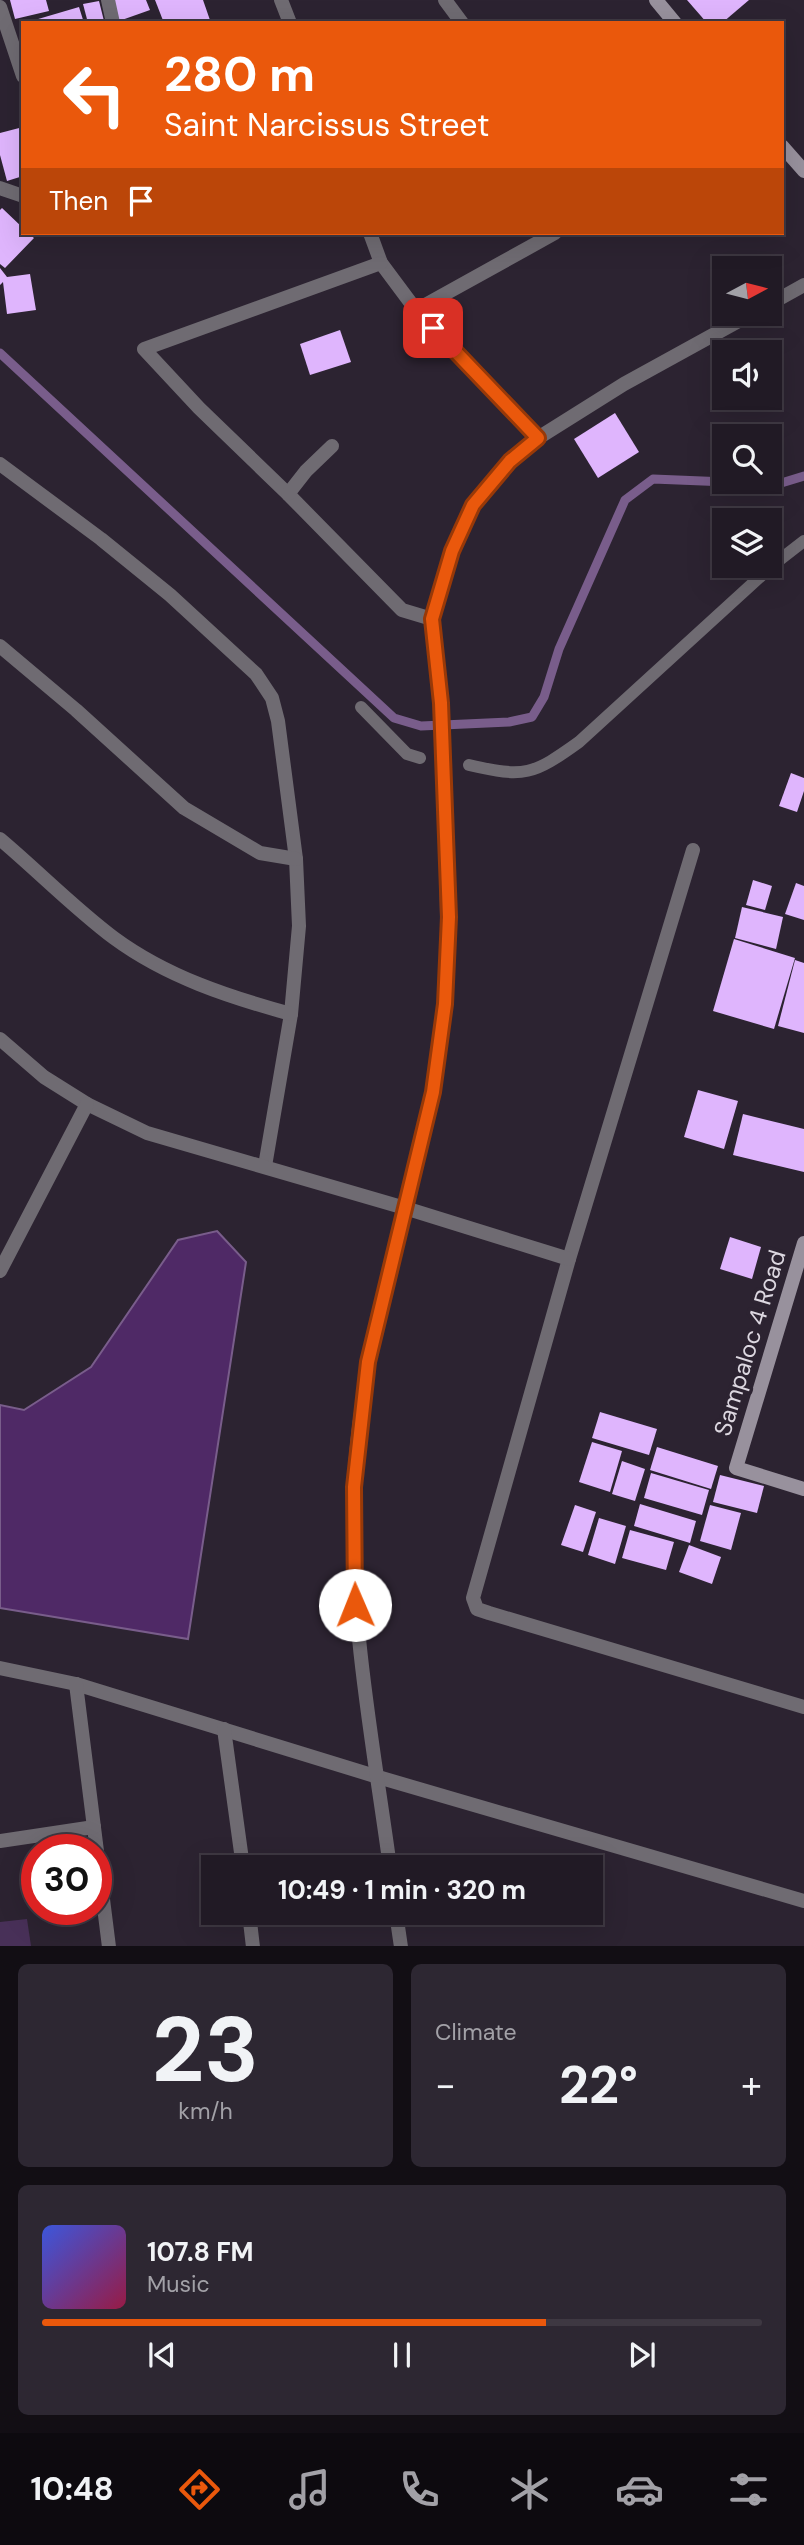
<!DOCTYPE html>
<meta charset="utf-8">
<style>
body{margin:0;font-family:"DM Sans",sans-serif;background:#2d2732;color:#f1f3f6;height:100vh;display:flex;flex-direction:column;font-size:26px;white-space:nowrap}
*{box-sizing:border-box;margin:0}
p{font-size:23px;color:#a2a1a7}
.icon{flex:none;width:38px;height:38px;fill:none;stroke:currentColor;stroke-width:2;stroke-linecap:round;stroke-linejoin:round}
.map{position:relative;height:1946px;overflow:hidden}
.panel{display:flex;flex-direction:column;gap:18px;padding:18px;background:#120e14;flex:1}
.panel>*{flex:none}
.banner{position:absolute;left:21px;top:21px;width:763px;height:214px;border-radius:0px;box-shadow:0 7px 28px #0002,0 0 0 2px #3e3842;background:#ea580c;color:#fff;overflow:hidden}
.needle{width:46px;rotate:83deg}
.buttons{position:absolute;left:712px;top:256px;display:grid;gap:14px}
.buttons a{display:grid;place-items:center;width:70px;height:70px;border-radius:0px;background:#211a25;box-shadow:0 7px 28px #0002,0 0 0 2px #3e3842;font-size:35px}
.speed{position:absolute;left:21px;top:1834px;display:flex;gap:14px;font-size:35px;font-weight:700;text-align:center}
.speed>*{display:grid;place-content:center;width:91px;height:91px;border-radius:50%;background:#211a25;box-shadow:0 7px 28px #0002,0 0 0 2px #3e3842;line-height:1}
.speed .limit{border:10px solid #d22;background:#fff;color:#111}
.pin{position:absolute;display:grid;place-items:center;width:60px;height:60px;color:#fff;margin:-30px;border-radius:14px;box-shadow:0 4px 10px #0006}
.me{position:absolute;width:77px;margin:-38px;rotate:359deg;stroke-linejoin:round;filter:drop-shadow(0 0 5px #0008)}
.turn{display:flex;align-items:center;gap:24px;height:147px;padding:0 28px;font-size:32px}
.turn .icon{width:91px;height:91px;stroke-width:2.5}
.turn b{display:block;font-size:49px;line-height:60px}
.then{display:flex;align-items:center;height:66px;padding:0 28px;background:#0003;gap:14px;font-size:26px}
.big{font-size:52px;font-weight:700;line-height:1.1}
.panel .card{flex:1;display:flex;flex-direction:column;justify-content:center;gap:10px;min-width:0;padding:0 24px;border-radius:10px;background:#2d2732}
.panel .dial{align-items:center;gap:0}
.dial b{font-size:91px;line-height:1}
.song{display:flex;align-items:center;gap:21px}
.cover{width:84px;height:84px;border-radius:10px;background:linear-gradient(135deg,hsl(230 70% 55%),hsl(340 70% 35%))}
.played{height:7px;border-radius:4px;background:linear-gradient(90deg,#ea580c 70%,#3e3842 70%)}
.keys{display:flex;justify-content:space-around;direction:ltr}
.heat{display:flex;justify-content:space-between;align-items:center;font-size:38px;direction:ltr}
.panel .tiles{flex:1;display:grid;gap:18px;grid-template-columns:1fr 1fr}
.card:last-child{grid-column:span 2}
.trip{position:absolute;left:201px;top:1855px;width:402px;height:70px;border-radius:0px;background:#211a25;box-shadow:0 7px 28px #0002,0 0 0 2px #3e3842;font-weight:700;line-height:70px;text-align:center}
.dock{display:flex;height:112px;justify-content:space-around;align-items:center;background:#0d0a0f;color:#a2a1a7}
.dock .icon{width:49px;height:49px}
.dock .active{color:#ea580c}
.dock b{font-size:32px;color:#f1f3f6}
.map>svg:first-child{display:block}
</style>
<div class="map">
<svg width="804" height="1947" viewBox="0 0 804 1947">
<rect width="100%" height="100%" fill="#2c2331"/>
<path fill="#483058" d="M27,1919L31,1946H0V1922Z"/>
<path fill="#4f2966" stroke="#795d8b" stroke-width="2" d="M217,1231L246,1262L188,1639L0,1608V1405L24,1410L91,1367L178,1240Z"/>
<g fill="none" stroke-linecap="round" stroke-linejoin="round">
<path stroke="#795d8b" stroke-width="9" d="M0,353L394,718L421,726L509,722L532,717L544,697L559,649L625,500L653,479L778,484L804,476"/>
</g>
<g fill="#dfb5fd">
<path d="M10,0H46L49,11L15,19Z"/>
<path d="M112,0H146L150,10L119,21Z"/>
<path d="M155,0H203L211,23H164Z"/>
<path d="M687,0H749L722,23H707Z"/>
<path d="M99,1L104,21L88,23L83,4Z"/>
<path d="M79,7L84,23H28V22Z"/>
<path d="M23,127V176L7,181L0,155V133Z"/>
<path d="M2,208L23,228V233H28L34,238L5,268L0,264V210Z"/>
<path d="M0,268L7,277L30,274L36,310L7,314L3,282L0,285Z"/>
<path d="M340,330L351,362L310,375L300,344Z"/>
<path d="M615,413L639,452L598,478L574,439Z"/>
<path d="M791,773L804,778V791L797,812L779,806Z"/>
<path d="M753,880L772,886L765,910L746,905Z"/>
<path d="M796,883L804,886V920L785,914Z"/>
<path d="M742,907L783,917L776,949L735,938Z"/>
<path d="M734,939L795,958L774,1029L713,1011Z"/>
<path d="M795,960L804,963V1033L778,1026Z"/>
<path d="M698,1090L738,1101L724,1149L684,1137Z"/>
<path d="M743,1114L804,1129V1172L733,1155Z"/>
<path d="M730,1237L761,1247L752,1279L720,1269Z"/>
<path d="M600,1412L657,1429L649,1455L592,1438Z"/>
<path d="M592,1442L622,1451L610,1492L579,1482Z"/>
<path d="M657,1447L718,1466L711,1489L650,1470Z"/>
<path d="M622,1461L645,1469L635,1501L612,1494Z"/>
<path d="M651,1473L709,1490L702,1515L644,1498Z"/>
<path d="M720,1475L764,1486L757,1513L713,1502Z"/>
<path d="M640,1504L696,1521L690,1543L634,1526Z"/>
<path d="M575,1505L596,1512L583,1552L561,1545Z"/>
<path d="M710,1505L741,1513L731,1550L700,1541Z"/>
<path d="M599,1518L626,1526L615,1564L588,1555Z"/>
<path d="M630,1530L674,1542L666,1570L622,1558Z"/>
<path d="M689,1545L721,1557L712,1584L679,1572Z"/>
</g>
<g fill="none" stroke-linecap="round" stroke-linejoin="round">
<g stroke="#6f6b72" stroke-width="12">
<path d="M361,707L407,754L420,758"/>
<path d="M469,765C525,778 533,775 579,742L773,565L804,541"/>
</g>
<g stroke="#6f6b72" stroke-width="14">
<path d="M108,0L113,23"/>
<path d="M281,0L290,23"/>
<path d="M445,0L462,23"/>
<path d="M0,7L23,76"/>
<path d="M0,188L23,196"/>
<path d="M370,233L381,263L416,310L538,438"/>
<path d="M381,263L144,349L199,408L288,494L402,610L432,619"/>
<path d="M770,304L804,285"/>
<path d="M416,310L555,233"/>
<path d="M0,464L101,539L170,595L256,674L272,698L278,721L296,859L299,926L291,1014L265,1166"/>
<path d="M288,494L306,471L332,446"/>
<path d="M0,646L76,710L184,808L260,853L296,859"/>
<path d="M441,703L432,619L452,551L473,505L510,462L538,438L624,384L753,313"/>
<path d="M0,839C38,871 74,908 114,938C167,977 229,997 291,1014"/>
<path d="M693,850L569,1259L473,1598L477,1609L489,1613L804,1707"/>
<path d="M0,1039L44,1077L87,1104L147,1133L405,1208L569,1259"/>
<path d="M0,1271L87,1104"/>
<path d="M0,1668L76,1684L378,1777L804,1901"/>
<path d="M76,1684L109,1947"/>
<path d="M224,1729L243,1867"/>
<path d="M0,1841L94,1827"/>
<path d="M390,1867C373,1742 348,1615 354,1488C359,1352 407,1225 433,1092C453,988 447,884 443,778"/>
<path d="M249,1913L253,1947"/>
<path d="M396,1913L401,1947"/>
</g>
<g stroke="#98919d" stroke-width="14">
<path d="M656,0L675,23"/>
<path d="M782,146L804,171"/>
<path d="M804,1243L736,1468L804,1489"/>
</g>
<path stroke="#6f6b72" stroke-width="14" d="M441,703L443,778"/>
</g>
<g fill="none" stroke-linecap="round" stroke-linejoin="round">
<g stroke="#983908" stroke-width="18">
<path id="route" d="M355,1605L354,1487L368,1362L433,1092L445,1004L449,917L441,703L432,619L452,551L473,505L510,461L538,438L433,328"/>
</g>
<use href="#route" stroke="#ea580c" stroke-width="12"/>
</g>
<g text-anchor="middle" stroke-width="7" stroke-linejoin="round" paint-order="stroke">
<g font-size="24" fill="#dcd7e0" stroke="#2c2331">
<text transform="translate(750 1343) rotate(-73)" y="8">Sampaloc 4 Road</text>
</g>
</g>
</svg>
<div class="buttons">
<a><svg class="needle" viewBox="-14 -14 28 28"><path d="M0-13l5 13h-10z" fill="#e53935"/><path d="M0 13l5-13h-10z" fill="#a2a1a7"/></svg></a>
<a><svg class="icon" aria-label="sound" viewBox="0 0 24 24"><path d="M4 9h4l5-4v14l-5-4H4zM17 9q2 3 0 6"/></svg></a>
<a><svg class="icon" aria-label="search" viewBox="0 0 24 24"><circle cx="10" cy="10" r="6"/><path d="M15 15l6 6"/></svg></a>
<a><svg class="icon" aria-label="layers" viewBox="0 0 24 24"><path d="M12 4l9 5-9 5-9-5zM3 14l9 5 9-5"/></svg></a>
</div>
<div class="speed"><div class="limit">30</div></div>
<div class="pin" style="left:433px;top:328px;background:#d93025"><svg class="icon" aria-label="arrive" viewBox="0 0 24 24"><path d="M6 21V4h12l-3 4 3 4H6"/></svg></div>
<svg class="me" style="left:355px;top:1605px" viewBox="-20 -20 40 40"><circle r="19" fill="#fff"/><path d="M0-13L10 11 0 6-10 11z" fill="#ea580c"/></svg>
<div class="trip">10:49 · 1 min · 320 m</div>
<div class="banner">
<div class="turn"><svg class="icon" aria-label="left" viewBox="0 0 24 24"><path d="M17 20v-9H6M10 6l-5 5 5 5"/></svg><div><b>280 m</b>Saint Narcissus Street</div></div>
<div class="then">Then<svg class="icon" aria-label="arrive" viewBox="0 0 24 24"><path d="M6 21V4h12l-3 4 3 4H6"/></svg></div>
</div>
</div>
<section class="panel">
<div class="tiles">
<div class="card dial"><b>23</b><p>km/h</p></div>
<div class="card"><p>Climate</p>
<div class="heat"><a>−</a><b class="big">22°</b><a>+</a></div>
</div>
<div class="card">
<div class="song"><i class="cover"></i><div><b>107.8 FM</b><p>Music</p></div></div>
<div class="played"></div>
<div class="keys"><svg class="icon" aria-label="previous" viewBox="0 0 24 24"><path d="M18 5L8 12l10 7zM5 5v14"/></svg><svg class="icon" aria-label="pause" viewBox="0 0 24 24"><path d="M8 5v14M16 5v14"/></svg><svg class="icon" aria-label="next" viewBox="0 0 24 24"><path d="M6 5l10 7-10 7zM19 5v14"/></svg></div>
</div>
</div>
</section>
<nav class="dock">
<b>10:48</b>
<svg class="icon active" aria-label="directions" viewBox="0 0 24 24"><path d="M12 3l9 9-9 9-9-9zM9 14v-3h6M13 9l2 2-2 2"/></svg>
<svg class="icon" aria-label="music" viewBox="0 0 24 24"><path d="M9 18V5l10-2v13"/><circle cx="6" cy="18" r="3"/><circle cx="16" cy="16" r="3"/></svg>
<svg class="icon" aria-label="phone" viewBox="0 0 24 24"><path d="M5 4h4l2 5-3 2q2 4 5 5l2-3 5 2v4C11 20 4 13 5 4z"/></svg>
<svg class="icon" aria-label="climate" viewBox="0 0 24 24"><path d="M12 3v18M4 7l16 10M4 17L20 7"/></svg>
<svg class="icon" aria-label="car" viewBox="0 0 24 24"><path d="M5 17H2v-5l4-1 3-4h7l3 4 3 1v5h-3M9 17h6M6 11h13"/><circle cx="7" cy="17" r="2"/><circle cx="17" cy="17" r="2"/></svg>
<svg class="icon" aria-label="filters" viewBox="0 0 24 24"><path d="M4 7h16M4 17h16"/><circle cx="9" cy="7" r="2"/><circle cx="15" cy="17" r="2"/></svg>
</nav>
